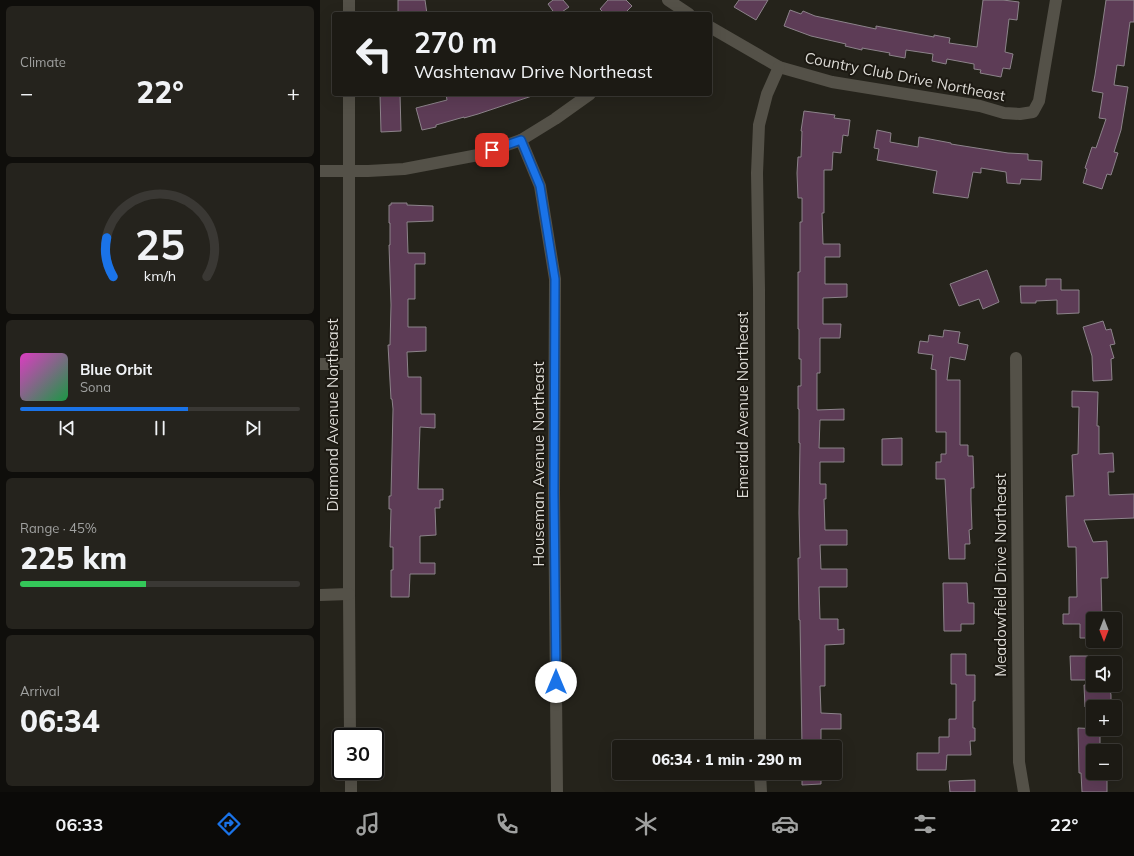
<!DOCTYPE html>
<meta charset="utf-8">
<style>
body{margin:0;font-family:Mulish,sans-serif;background:#25231d;color:#f1f3f6;height:100vh;display:flex;flex-direction:column;font-size:15px;white-space:nowrap}
*{box-sizing:border-box;margin:0}
p{font-size:13px;color:#a0a1a0}
.icon{flex:none;width:22px;height:22px;fill:none;stroke:currentColor;stroke-width:2;stroke-linecap:round;stroke-linejoin:round}
.map{position:relative;flex:1;overflow:hidden}
.panel{display:flex;flex-direction:column;gap:6px;padding:6px;background:#0f0e0b;width:320px}
.panel>*{flex:none}
.hud{position:absolute;left:12px;top:12px;width:380px;height:84px;border-radius:4px;box-shadow:0 4px 16px #0002,0 0 0 1px #3a3834;background:#1c1a14;color:#f1f3f6;overflow:hidden}
.needle{width:26px;rotate:180deg}
.fabs{position:absolute;left:766px;top:612px;display:grid;gap:8px}
.fabs a{display:grid;place-items:center;width:36px;height:36px;border-radius:4px;background:#1c1a14;box-shadow:0 4px 16px #0002,0 0 0 1px #3a3834;font-size:20px}
.speed{position:absolute;left:12px;top:728px;display:flex;gap:8px;font-size:20px;font-weight:700;text-align:center}
.speed>*{display:grid;place-content:center;width:52px;height:52px;border-radius:50%;background:#1c1a14;box-shadow:0 4px 16px #0002,0 0 0 1px #3a3834;line-height:1}
.speed .limit{border:2px solid #111;border-radius:6px;background:#fff;color:#111}
.pin{position:absolute;display:grid;place-items:center;width:34px;height:34px;color:#fff;margin:-17px;border-radius:8px;box-shadow:0 2px 6px #0006}
.me{position:absolute;width:44px;margin:-22px;rotate:0deg;stroke-linejoin:round;filter:drop-shadow(0 0 3px #0008)}
.turn{display:flex;align-items:center;gap:14px;height:84px;padding:0 16px;font-size:18px}
.turn .icon{width:52px;height:52px;stroke-width:2.5}
.turn b{display:block;font-size:28px;line-height:34px}
.big{font-size:30px;font-weight:800;line-height:1.1}
.panel .tile{flex:1;display:flex;flex-direction:column;justify-content:center;gap:6px;min-width:0;padding:0 14px;border-radius:6px;background:#25231d}
.panel .dial{align-items:center;gap:0}
.dial svg{height:104px;overflow:visible;fill:none;stroke:#3a3834;stroke-width:7;stroke-linecap:round;text-anchor:middle}
.dial text{fill:#f1f3f6;stroke:none}
.song{display:flex;align-items:center;gap:12px}
.cover{width:48px;height:48px;border-radius:6px;background:linear-gradient(135deg,hsl(310 70% 55%),hsl(140 70% 35%))}
.played{height:4px;border-radius:2px;background:linear-gradient(90deg,#1a73e8 60%,#3a3834 60%)}
.keys{display:flex;justify-content:space-around;direction:ltr}
.heat{display:flex;justify-content:space-between;align-items:center;font-size:22px;direction:ltr}
.charge{height:6px;border-radius:3px;background:linear-gradient(90deg,#34c759 45%,#3a3834 0)}
.trip{position:absolute;left:292px;top:740px;width:230px;height:40px;border-radius:4px;background:#1c1a14;box-shadow:0 4px 16px #0002,0 0 0 1px #3a3834;font-weight:800;line-height:40px;text-align:center}
.tab-bar{display:flex;height:64px;justify-content:space-around;align-items:center;background:#0b0a08;color:#a0a1a0}
.tab-bar .icon{width:28px;height:28px}
.tab-bar .on{color:#1a73e8}
.tab-bar b{font-size:18px;color:#f1f3f6}
main{display:flex;flex:1;min-height:0}
.map>svg:first-child{display:block}
</style>
<main>
<section class="panel">
<div class="tile"><p>Climate</p>
<div class="heat"><a>−</a><b class="big">22°</b><a>+</a></div>
</div>
<div class="tile dial"><svg viewBox="0 0 100 80">
<path d="M14 69A42 42 0 1 1 86 69"/>
<path d="M14 69A42 42 0 0 1 9 39" stroke="#1a73e8"/>
<text x="50" y="56" font-size="32" font-weight="700">25</text>
<text x="50" y="72" font-size="11">km/h</text>
</svg></div>
<div class="tile">
<div class="song"><i class="cover"></i><div><b>Blue Orbit</b><p>Sona</p></div></div>
<div class="played"></div>
<div class="keys"><svg class="icon" aria-label="previous" viewBox="0 0 24 24"><path d="M18 5L8 12l10 7zM5 5v14"/></svg><svg class="icon" aria-label="pause" viewBox="0 0 24 24"><path d="M8 5v14M16 5v14"/></svg><svg class="icon" aria-label="next" viewBox="0 0 24 24"><path d="M6 5l10 7-10 7zM19 5v14"/></svg></div>
</div>
<div class="tile"><p>Range · 45%</p><b class="big">225 km</b><div class="charge"></div></div>
<div class="tile"><p>Arrival</p><b class="big">06:34</b></div>
</section>
<div class="map">
<svg width="814" height="792" viewBox="0 0 814 792">
<rect width="100%" height="100%" fill="#25231b"/>
<g fill="#5d3c56" stroke="#8c838a">
<path d="M78,0H105L107,14H78Z"/>
<path d="M233,0H243L249,7L239,14H235L228,4Z"/>
<path d="M288,0H306L312,6L304,14H285L280,9Z"/>
<path d="M419,0H448L436,20L414,7Z"/>
<path d="M663,0H683L699,2L697,20L689,19L685,52L693,54L690,69L683,68L681,77L660,73L661,70L654,69V64L627,59L626,64L612,61L613,54L586,50L585,58L569,55L570,53L542,48V50L525,46L526,44L491,36L464,26L470,10L481,14L483,11L495,16L556,29V26L614,37V35L630,38L629,43L657,47Z"/>
<path d="M786,0H814V22H810L804,66L797,65L794,85L808,87L801,130L794,152L798,153L791,175L787,174L782,189L763,183L767,169L765,168L772,147L776,148L786,119L779,118L783,93L772,91L775,75Z"/>
<path d="M60,94H80L81,131L61,132Z"/>
<path d="M126,94H212V96L158,114L144,118V117L116,125V127L102,130L96,108L127,100Z"/>
<path d="M484,111L515,115L514,118L530,120L528,136L523,135L521,153L513,152L512,170H504V213H502L503,244H520V257H505V284H527V297L503,298V324H521L520,338H500V373H497V410L524,409V420H500L499,448H524V462H500V484H506V499H504L505,530H527V545H500L501,569H527V587H499L500,619H518V630L524,629V644L505,645V686H500L501,713L521,714V729H501V746H482L480,620H479L478,558H480L479,513L480,443H479V409H478V386H481V359H479V329H478V272H480V222H482V198H478L477,173L478,157H481L482,131H481Z"/>
<path d="M557,130L571,133L570,142L598,147L599,137L631,143V144L688,153L708,154V160L722,161L721,180L701,179L700,184L687,183L686,172L661,168V173L653,172L648,198L613,193L617,171L557,160L559,149L554,148Z"/>
<path d="M71,203H87V205L113,206V221L87,222L88,253H105V264H95V299H88V327H106V351L87,352L88,377H101V414H115V428L100,427L98,489H123V500H120V508H115L116,535L100,536V563H115V574H90L89,597H71V570H73V547H70L71,509H69V496H71L73,409L72,399H71L68,345H70L71,305L69,245H70V223H69V205H71Z"/>
<path d="M667,270L679,302L663,309L659,299L639,306L630,284Z"/>
<path d="M726,279H741V290H759V313L737,314V300L716,301V303H701L700,286H726Z"/>
<path d="M783,321L786,330L791,329L795,344L790,345L794,358L791,359L792,380L773,381L772,356L763,327Z"/>
<path d="M624,330L640,332L638,343L648,345L645,360L630,357L627,380H640V445H648V456H653L654,488H651V500L652,529L649,530L650,544H645V559H629L625,479H616V462H621V454H626V432H616V370L611,369L613,355L598,353L600,341L608,342L609,335L623,337Z"/>
<path d="M752,391L778,392L777,426H779V454L793,453L794,472H788L789,495L814,494V518L764,520L773,542L787,541L788,578H781L782,619H773V638H760V624H743V614H749V597H757L756,547H748L746,496H754L752,455L758,454L759,407H752Z"/>
<path d="M582,438V465H562V439Z"/>
<path d="M623,583H647L648,603H654V624H641V631H624Z"/>
<path d="M631,654H646V675H655V701H653V728H655V741H650L651,755H627L626,770H597V753H619V737H629V719H636V684H631Z"/>
<path d="M750,656H768L769,661H773V680H751Z"/>
<path d="M764,685H789L791,695V707H765Z"/>
<path d="M758,728L780,729V751H773V773H787V792H762L761,773H759Z"/>
<path d="M482,773H501V784L482,785Z"/>
<path d="M655,780V792H630L629,781Z"/>
</g>
<g fill="none" stroke-linecap="round" stroke-linejoin="round">
<g stroke="#545148" stroke-width="12">
<path d="M29,0V14"/>
<path d="M348,0L369,14"/>
<path d="M390,27L459,67L512,82L660,106L684,113L700,114L713,112L719,101L736,0"/>
<path d="M29,94V594L30,737"/>
<path d="M201,140L220,186L235,279L234,492L237,792"/>
<path d="M0,171H48L84,169L158,155L201,140L235,119L270,94"/>
<path d="M696,358L699,762L704,792"/>
<path d="M0,364H29"/>
<path d="M0,595L29,594"/>
<path d="M440,747L439,289L437,173L439,125L447,94L459,67"/>
<path d="M31,771V792"/>
<path d="M440,773L441,792"/>
</g>
</g>
<g fill="none" stroke-linecap="round" stroke-linejoin="round">
<g stroke="#114b97" stroke-width="10">
<path id="route" d="M172,150L201,140L220,186L235,279L234,492L236,682"/>
</g>
<use href="#route" stroke="#1a73e8" stroke-width="7"/>
</g>
<g text-anchor="middle" stroke-width="4" stroke-linejoin="round" paint-order="stroke">
<g font-size="15" fill="#dddbd6" stroke="#1c1912">
<text transform="translate(585 77) rotate(11)" y="5">Country Club Drive Northeast</text>
<text transform="translate(423 405) rotate(-90)" y="5">Emerald Avenue Northeast</text>
<text transform="translate(13 415) rotate(-90)" y="5">Diamond Avenue Northeast</text>
<text transform="translate(219 464) rotate(-90)" y="5">Houseman Avenue Northeast</text>
<text transform="translate(681 575) rotate(-90)" y="5">Meadowfield Drive Northeast</text>
</g>
</g>
</svg>
<div class="fabs">
<a><svg class="needle" viewBox="-14 -14 28 28"><path d="M0-13l5 13h-10z" fill="#e53935"/><path d="M0 13l5-13h-10z" fill="#a0a1a0"/></svg></a>
<a><svg class="icon" aria-label="sound" viewBox="0 0 24 24"><path d="M4 9h4l5-4v14l-5-4H4zM17 9q2 3 0 6"/></svg></a>
<a>+</a>
<a>−</a>
</div>
<div class="speed"><div class="limit">30</div></div>
<div class="pin" style="left:172px;top:150px;background:#d93025"><svg class="icon" aria-label="arrive" viewBox="0 0 24 24"><path d="M6 21V4h12l-3 4 3 4H6"/></svg></div>
<svg class="me" style="left:236px;top:682px" viewBox="-20 -20 40 40"><circle r="19" fill="#fff"/><path d="M0-13L10 11 0 6-10 11z" fill="#1a73e8"/></svg>
<div class="trip">06:34 · 1 min · 290 m</div>
<div class="hud">
<div class="turn"><svg class="icon" aria-label="left" viewBox="0 0 24 24"><path d="M17 20v-9H6M10 6l-5 5 5 5"/></svg><div><b>270 m</b>Washtenaw Drive Northeast</div></div>
</div>
</div>
</main>
<nav class="tab-bar">
<b>06:33</b>
<svg class="icon on" aria-label="directions" viewBox="0 0 24 24"><path d="M12 3l9 9-9 9-9-9zM9 14v-3h6M13 9l2 2-2 2"/></svg>
<svg class="icon" aria-label="music" viewBox="0 0 24 24"><path d="M9 18V5l10-2v13"/><circle cx="6" cy="18" r="3"/><circle cx="16" cy="16" r="3"/></svg>
<svg class="icon" aria-label="phone" viewBox="0 0 24 24"><path d="M5 4h4l2 5-3 2q2 4 5 5l2-3 5 2v4C11 20 4 13 5 4z"/></svg>
<svg class="icon" aria-label="climate" viewBox="0 0 24 24"><path d="M12 3v18M4 7l16 10M4 17L20 7"/></svg>
<svg class="icon" aria-label="car" viewBox="0 0 24 24"><path d="M5 17H2v-5l4-1 3-4h7l3 4 3 1v5h-3M9 17h6M6 11h13"/><circle cx="7" cy="17" r="2"/><circle cx="17" cy="17" r="2"/></svg>
<svg class="icon" aria-label="filters" viewBox="0 0 24 24"><path d="M4 7h16M4 17h16"/><circle cx="9" cy="7" r="2"/><circle cx="15" cy="17" r="2"/></svg>
<b>22°</b>
</nav>
